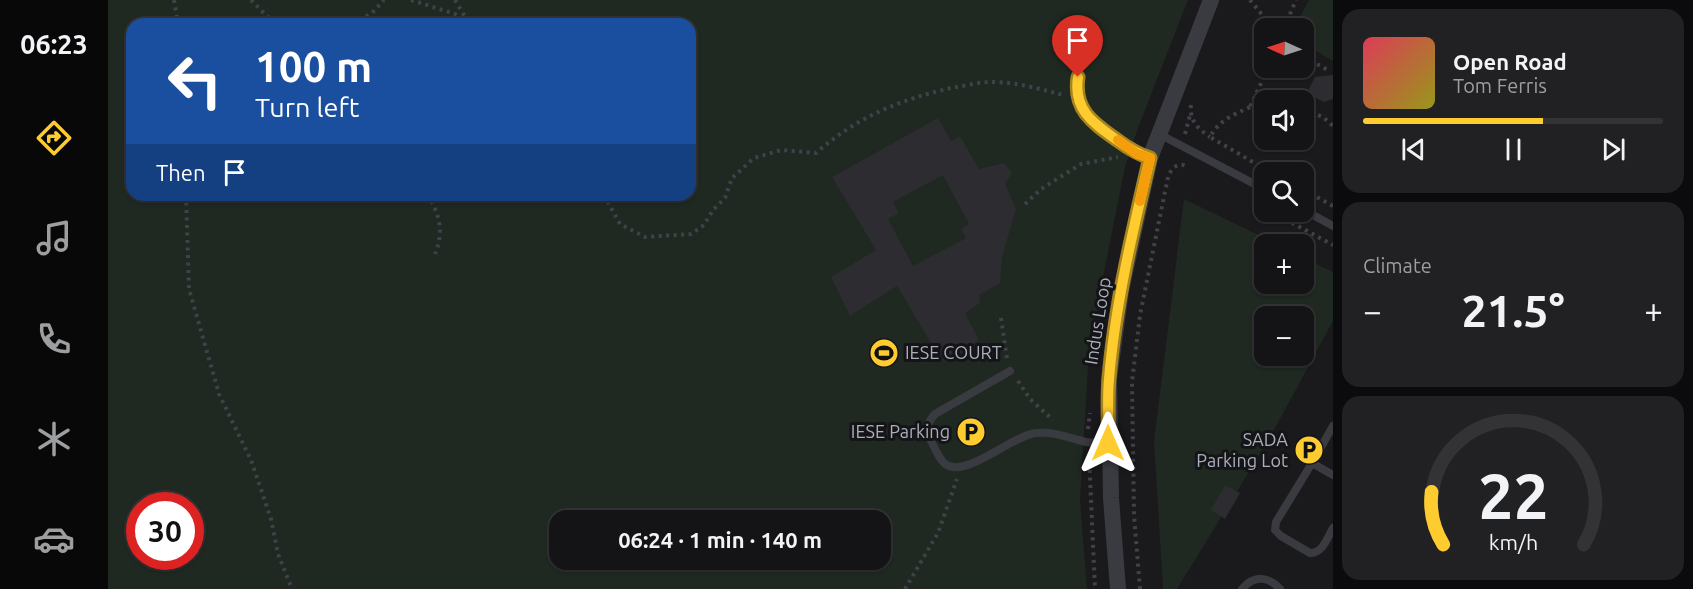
<!DOCTYPE html>
<meta charset="utf-8">
<style>
body{margin:0;font-family:Ubuntu,sans-serif;background:#212022;color:#f1f3f6;height:100vh;display:flex;flex-direction:column;font-size:22px;white-space:nowrap}
*{box-sizing:border-box;margin:0}
p{font-size:20px;color:#9d9ea0}
.icon{flex:none;width:33px;height:33px;fill:none;stroke:currentColor;stroke-width:2;stroke-linecap:round;stroke-linejoin:round}
.map{position:relative;flex:1;overflow:hidden}
.panel{display:flex;flex-direction:column;gap:9px;padding:9px;background:#0b0a0c;width:360px}
.panel>*{flex:none}
.guide{position:absolute;left:18px;top:18px;width:570px;height:183px;border-radius:18px;box-shadow:0 2px 4px #0004,0 0 0 2px #333234;background:#1a4fa0;color:#fff;overflow:hidden}
.needle{width:39px;rotate:273deg}
.buttons{position:absolute;left:1146px;top:18px;display:grid;gap:12px}
.buttons a{display:grid;place-items:center;width:60px;height:60px;border-radius:12px;background:#141315;box-shadow:0 2px 4px #0004,0 0 0 2px #333234;font-size:30px}
.speed{position:absolute;left:18px;top:492px;display:flex;gap:12px;font-size:30px;font-weight:700;text-align:center}
.speed>*{display:grid;place-content:center;width:78px;height:78px;border-radius:50%;background:#141315;box-shadow:0 2px 4px #0004,0 0 0 2px #333234;line-height:1}
.speed .limit{border:9px solid #d22;background:#fff;color:#111}
.pin{position:absolute;display:grid;place-items:center;width:51px;height:51px;color:#fff;margin:-62px -26px;border-radius:50% 50% 50% 0;rotate:-45deg;box-shadow:0 0 6px #0007}
.pin .icon{rotate:45deg}
.me{position:absolute;width:66px;margin:-33px;rotate:0deg;stroke-linejoin:round;filter:drop-shadow(0 0 4px #0008)}
.turn{display:flex;align-items:center;gap:21px;height:126px;padding:0 30px;font-size:27px}
.turn .icon{width:78px;height:78px;stroke-width:2.5}
.turn b{display:block;font-size:42px;line-height:51px}
.then{display:flex;align-items:center;height:57px;padding:0 30px;background:#0003;gap:12px;font-size:22px}
.big{font-size:45px;font-weight:600;line-height:1.1}
.panel .tile{flex:1;display:flex;flex-direction:column;justify-content:center;gap:9px;min-width:0;padding:0 21px;border-radius:18px;background:#212022}
.panel .dial{align-items:center;gap:0}
.dial svg{height:156px;overflow:visible;fill:none;stroke:#333234;stroke-width:7;stroke-linecap:round;text-anchor:middle}
.dial text{fill:#f1f3f6;stroke:none}
.song{display:flex;align-items:center;gap:18px}
.cover{width:72px;height:72px;border-radius:9px;background:linear-gradient(135deg,hsl(350 70% 55%),hsl(60 70% 35%))}
.played{height:6px;border-radius:3px;background:linear-gradient(90deg,#ffcc2f 60%,#333234 60%)}
.keys{display:flex;justify-content:space-around;direction:ltr}
.heat{display:flex;justify-content:space-between;align-items:center;font-size:33px;direction:ltr}
.trip{position:absolute;left:441px;top:510px;width:342px;height:60px;border-radius:18px;background:#141315;box-shadow:0 2px 4px #0004,0 0 0 2px #333234;font-weight:600;line-height:60px;text-align:center}
main{display:flex;flex:1;min-height:0}
.tabs{display:flex;flex-direction:column;width:108px;justify-content:space-around;align-items:center;background:#080808;color:#9d9ea0}
.tabs .icon{width:42px;height:42px}
.tabs .active{color:#ffcc2f}
.tabs b{font-size:27px;color:#f1f3f6}
.map>svg:first-child{display:block}
</style>
<main>
<nav class="tabs">
<b>06:23</b>
<svg class="icon active" aria-label="directions" viewBox="0 0 24 24"><path d="M12 3l9 9-9 9-9-9zM9 14v-3h6M13 9l2 2-2 2"/></svg>
<svg class="icon" aria-label="music" viewBox="0 0 24 24"><path d="M9 18V5l10-2v13"/><circle cx="6" cy="18" r="3"/><circle cx="16" cy="16" r="3"/></svg>
<svg class="icon" aria-label="phone" viewBox="0 0 24 24"><path d="M5 4h4l2 5-3 2q2 4 5 5l2-3 5 2v4C11 20 4 13 5 4z"/></svg>
<svg class="icon" aria-label="climate" viewBox="0 0 24 24"><path d="M12 3v18M4 7l16 10M4 17L20 7"/></svg>
<svg class="icon" aria-label="car" viewBox="0 0 24 24"><path d="M5 17H2v-5l4-1 3-4h7l3 4 3 1v5h-3M9 17h6M6 11h13"/><circle cx="7" cy="17" r="2"/><circle cx="17" cy="17" r="2"/></svg>
</nav>
<div class="map">
<svg width="1225" height="589" viewBox="0 0 1225 589">
<rect width="100%" height="100%" fill="#1a191c"/>
<g fill="#1f2821" fill-rule="evenodd">
<path d="M0,0H1080L1030,128L1017,167L989,308L980,366L972,500L979,589H0ZM24,24H582V195H24ZM32,506H82V556H32ZM452,520H772V560H452Z"/>
<path d="M1201,0H1225V61L1196,44V28H1186Z"/>
<path d="M1076,199L1169,244H1156V284H1196V258L1225,272V321L1159,443L1069,589H1055L1046,440ZM1156,316H1196V356H1156Z"/>
</g>
<g fill="#2d2c30" fill-rule="evenodd">
<path d="M1225,75V99L1216,102L1208,98L1201,89L1207,77Z"/>
<path d="M830,118L843,141L852,136L871,169L896,163L904,173L897,184L908,209L894,257L892,283L871,295L872,303L857,313L871,340L838,362L832,358L789,286L742,316L723,277L768,250L724,177ZM835,175L861,224L853,229L858,238L805,266L780,219L791,213L785,202Z"/>
<path d="M1117,485L1132,493L1117,519L1103,510Z"/>
</g>
<g fill="none" stroke-linecap="round" stroke-linejoin="round">
<g stroke="#404249" stroke-width="4" stroke-dasharray="3 4.5" stroke-linecap="butt">
<path d="M66,0L70,24"/>
<path d="M143,0L167,24"/>
<path d="M303,0L347,14L364,24"/>
<path d="M347,0L359,20"/>
<path d="M1142,0L1165,28"/>
<path d="M245,24L264,13L276,0"/>
<path d="M1176,28L1188,0"/>
<path d="M1196,57L1220,70"/>
<path d="M1083,105C1081,120 1090,129 1102,137"/>
<path d="M1156,105L1142,107L1160,68"/>
<path d="M1142,107C1125,115 1111,120 1102,137L1162,172"/>
<path d="M1196,110L1215,117L1225,126"/>
<path d="M1077,134L1082,115"/>
<path d="M1196,190L1225,206"/>
<path d="M78,195L81,289L111,394L143,460L163,519L170,554L184,589"/>
<path d="M319,195C332,213 336,233 327,254"/>
<path d="M496,195L512,224L537,237L583,234L596,225L605,210L617,198L624,178L646,158L673,150L708,153C749,117 791,100 843,88C856,86 870,82 884,82C908,82 932,89 955,95"/>
<path d="M1146,202L1156,208"/>
<path d="M917,204L933,189L973,164L1010,157"/>
<path d="M1164,212L1225,245"/>
<path d="M893,318L899,359"/>
<path d="M910,381L922,399L945,420"/>
<path d="M980,429L982,413"/>
<path d="M981,455L987,589"/>
<path d="M797,589L830,533L849,479"/>
<path d="M1032,589L1026,515L1024,382L1032,315L1060,177C1063,169 1069,162 1078,166"/>
</g>
<g stroke="#3a3b41" stroke-width="8">
<path d="M972,65C971,73 967,84 969,92C973,120 1017,150 1042,158"/>
<path d="M1051,134L1156,189"/>
<path d="M1196,210L1225,226"/>
<path d="M902,371L827,414C820,422 817,429 822,439C826,446 830,457 836,463C856,481 904,435 928,433C945,431 961,438 978,442C985,443 993,443 1001,443"/>
<path d="M1225,426L1204,463L1225,475"/>
<path d="M1204,463L1168,522L1167,530L1173,536L1202,553C1215,553 1219,538 1225,528"/>
<path d="M1134,589C1146,575 1160,576 1172,589"/>
</g>
<path stroke="#3a3b41" stroke-width="16" d="M1010,589L1003,498L1001,379L1013,291L1042,158L1103,0"/>
</g>
<g fill="none" stroke-linecap="round" stroke-linejoin="round">
<g stroke="#a6851f" stroke-width="15">
<path id="route" d="M970,77C965,110 985,123 1009,140C1020,148 1029,154 1042,158C1025,230 1007,305 1001,379C999,400 1001,422 1000,443"/>
</g>
<use href="#route" stroke="#ffcc2f" stroke-width="10"/>
<path stroke="#f59e0b" stroke-width="10" d="M1010,140L1029,154L1042,158L1032,201"/>
</g>
<defs>
<g id="stadium-disc" transform="scale(1.5)"><circle r="9.5" fill="#ffcc2f" stroke="#151417"/><path d="M0-5a6.5 5 0 1 0 0 10a6.5 5 0 1 0 0-10ZM-3.5-1.8h7v3.6h-7Z" fill="#111"/></g>
<g id="parking-disc" transform="scale(1.5)"><circle r="9.5" fill="#ffcc2f" stroke="#151417"/><path d="M-3.5-5.5H1a3.5 3.5 0 0 1 0 7H-1V5.5H-3.5ZM-1-3.4V-.6H.8a1.4 1.4 0 0 0 0-2.8Z" fill="#111"/></g>
</defs>
<g fill-rule="evenodd">
<use href="#stadium-disc" x="776" y="353"/>
<use href="#parking-disc" x="863" y="432"/>
<use href="#parking-disc" x="1201" y="450"/>
</g>
<g text-anchor="middle" stroke-width="6" stroke-linejoin="round" paint-order="stroke">
<g font-size="18" fill="#abafbd" stroke="#151417">
<text transform="translate(990 321) rotate(-81)" y="6">Indus Loop</text>
</g>
<g font-size="18" fill="#abafbd" stroke="#151417" text-anchor="end">
<text x="797" y="359" text-anchor="start">IESE COURT</text>
<text x="842" y="438">IESE Parking</text>
<text x="1180" y="446">SADA<tspan x="1180" dy="21">Parking Lot</tspan></text>
</g>
</g>
</svg>
<div class="buttons">
<a><svg class="needle" viewBox="-14 -14 28 28"><path d="M0-13l5 13h-10z" fill="#e53935"/><path d="M0 13l5-13h-10z" fill="#9d9ea0"/></svg></a>
<a><svg class="icon" aria-label="sound" viewBox="0 0 24 24"><path d="M4 9h4l5-4v14l-5-4H4zM17 9q2 3 0 6"/></svg></a>
<a><svg class="icon" aria-label="search" viewBox="0 0 24 24"><circle cx="10" cy="10" r="6"/><path d="M15 15l6 6"/></svg></a>
<a>+</a>
<a>−</a>
</div>
<div class="speed"><div class="limit">30</div></div>
<div class="pin" style="left:970px;top:77px;background:#d93025"><svg class="icon" aria-label="arrive" viewBox="0 0 24 24"><path d="M6 21V4h12l-3 4 3 4H6"/></svg></div>
<svg class="me" style="left:1000px;top:443px" viewBox="-20 -20 40 40"><path d="M0-17L14 15 0 8-14 15z" fill="#ffcc2f" stroke="#fff" stroke-width="4"/></svg>
<div class="trip">06:24 · 1 min · 140 m</div>
<div class="guide">
<div class="turn"><svg class="icon" aria-label="left" viewBox="0 0 24 24"><path d="M17 20v-9H6M10 6l-5 5 5 5"/></svg><div><b>100 m</b>Turn left</div></div>
<div class="then">Then<svg class="icon" aria-label="arrive" viewBox="0 0 24 24"><path d="M6 21V4h12l-3 4 3 4H6"/></svg></div>
</div>
</div>
<section class="panel">
<div class="tile">
<div class="song"><i class="cover"></i><div><b>Open Road</b><p>Tom Ferris</p></div></div>
<div class="played"></div>
<div class="keys"><svg class="icon" aria-label="previous" viewBox="0 0 24 24"><path d="M18 5L8 12l10 7zM5 5v14"/></svg><svg class="icon" aria-label="pause" viewBox="0 0 24 24"><path d="M8 5v14M16 5v14"/></svg><svg class="icon" aria-label="next" viewBox="0 0 24 24"><path d="M6 5l10 7-10 7zM19 5v14"/></svg></div>
</div>
<div class="tile"><p>Climate</p>
<div class="heat"><a>−</a><b class="big">21.5°</b><a>+</a></div>
</div>
<div class="tile dial"><svg viewBox="0 0 100 80">
<path d="M14 69A42 42 0 1 1 86 69"/>
<path d="M14 69A42 42 0 0 1 8 42" stroke="#ffcc2f"/>
<text x="50" y="56" font-size="32" font-weight="700">22</text>
<text x="50" y="72" font-size="11">km/h</text>
</svg></div>
</section>
</main>
